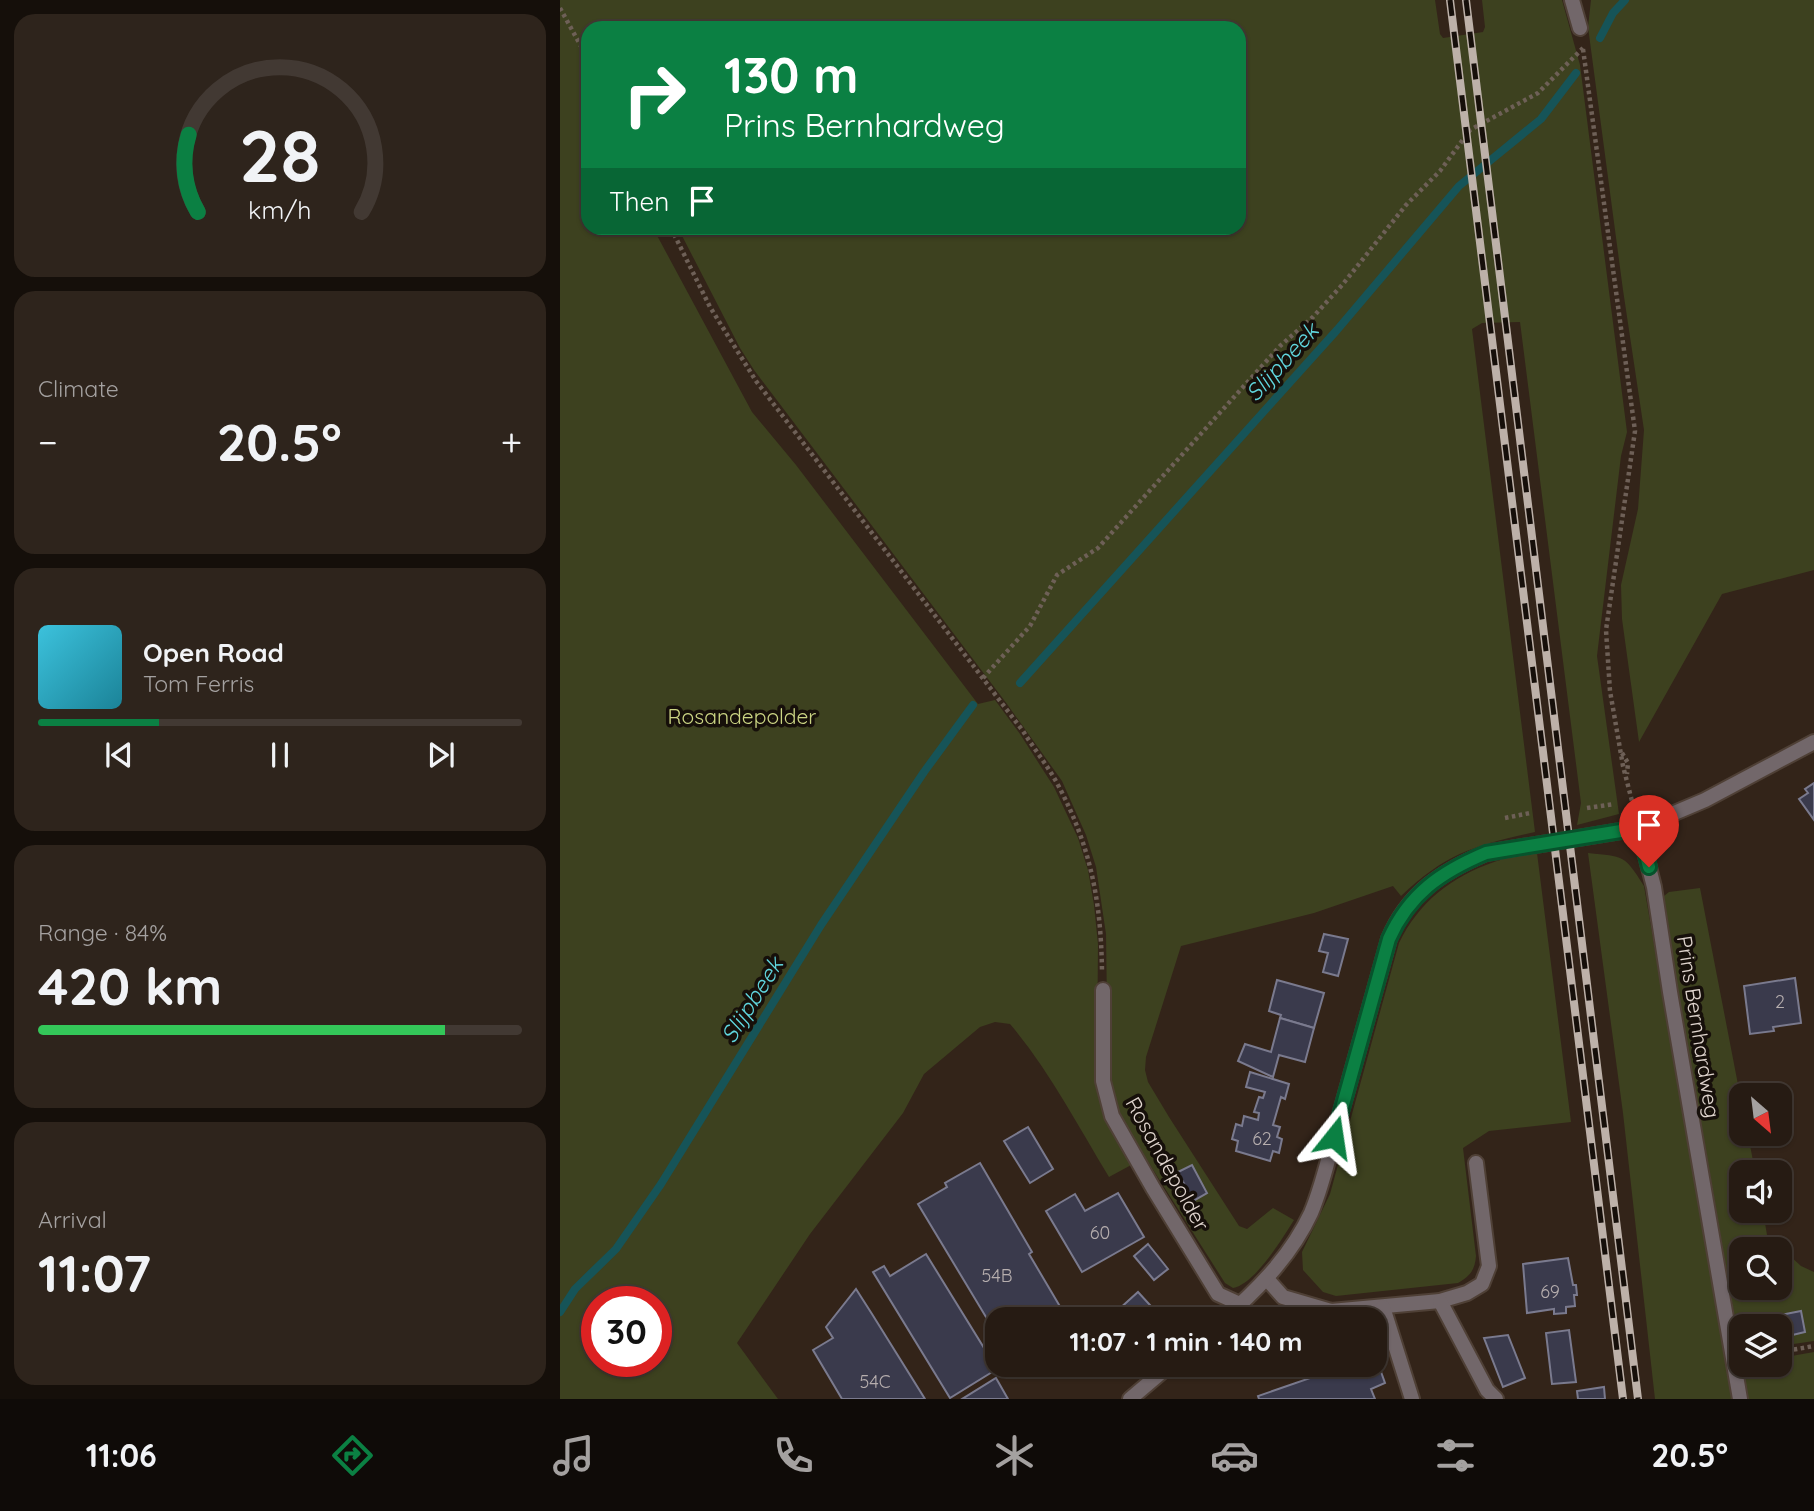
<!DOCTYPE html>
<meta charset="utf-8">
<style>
body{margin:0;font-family:Quicksand,sans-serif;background:#2e241c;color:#f1f3f6;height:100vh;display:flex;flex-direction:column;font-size:26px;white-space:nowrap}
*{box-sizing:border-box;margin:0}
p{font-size:23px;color:#a4a1a0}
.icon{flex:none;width:38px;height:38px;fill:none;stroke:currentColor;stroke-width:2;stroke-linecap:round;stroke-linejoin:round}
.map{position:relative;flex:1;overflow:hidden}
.side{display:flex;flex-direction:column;gap:14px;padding:14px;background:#150f0a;width:560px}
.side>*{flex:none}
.banner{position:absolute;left:21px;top:21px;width:665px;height:214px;border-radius:21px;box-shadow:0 2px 5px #0004,0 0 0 2px #423933;background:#0b8043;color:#fff;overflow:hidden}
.needle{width:46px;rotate:152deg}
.tools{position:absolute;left:1169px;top:1083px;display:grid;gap:14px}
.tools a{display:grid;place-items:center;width:63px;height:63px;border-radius:14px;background:#261b13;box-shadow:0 2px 5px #0004,0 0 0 2px #423933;font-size:35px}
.speed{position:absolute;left:21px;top:1286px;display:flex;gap:14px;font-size:35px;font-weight:700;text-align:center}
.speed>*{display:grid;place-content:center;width:91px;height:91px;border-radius:50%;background:#261b13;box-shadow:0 2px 5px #0004,0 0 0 2px #423933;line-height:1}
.speed .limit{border:10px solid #d22;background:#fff;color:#111}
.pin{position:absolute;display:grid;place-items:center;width:60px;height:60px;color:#fff;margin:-72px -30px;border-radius:50% 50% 50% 0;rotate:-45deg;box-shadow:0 0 7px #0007}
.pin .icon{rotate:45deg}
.me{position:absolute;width:77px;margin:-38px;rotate:15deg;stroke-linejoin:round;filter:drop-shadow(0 0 5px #0008)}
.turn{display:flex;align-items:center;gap:24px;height:147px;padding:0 28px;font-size:32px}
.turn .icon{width:91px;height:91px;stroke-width:2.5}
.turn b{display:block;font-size:49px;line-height:60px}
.then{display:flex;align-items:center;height:66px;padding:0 28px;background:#0003;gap:14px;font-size:26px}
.big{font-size:52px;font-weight:700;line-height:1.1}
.side .tile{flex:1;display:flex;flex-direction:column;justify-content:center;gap:10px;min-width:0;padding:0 24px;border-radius:21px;background:#2e241c}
.side .dial{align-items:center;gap:0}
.dial svg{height:182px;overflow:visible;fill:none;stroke:#423933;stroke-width:7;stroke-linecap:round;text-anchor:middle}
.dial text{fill:#f1f3f6;stroke:none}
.song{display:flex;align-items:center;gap:21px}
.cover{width:84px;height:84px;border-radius:10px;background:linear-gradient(135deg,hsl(190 70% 55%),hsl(190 70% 35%))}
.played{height:7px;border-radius:4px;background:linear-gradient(90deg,#0b8043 25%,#423933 25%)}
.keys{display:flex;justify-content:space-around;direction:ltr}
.heat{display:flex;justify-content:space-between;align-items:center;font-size:38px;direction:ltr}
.charge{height:10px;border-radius:5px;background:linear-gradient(90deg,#34c759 84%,#423933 0)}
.trip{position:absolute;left:425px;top:1307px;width:402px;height:70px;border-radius:21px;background:#261b13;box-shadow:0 2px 5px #0004,0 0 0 2px #423933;font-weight:700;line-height:70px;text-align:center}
.tab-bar{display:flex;height:112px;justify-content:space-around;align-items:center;background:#0f0b08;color:#a4a1a0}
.tab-bar .icon{width:49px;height:49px}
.tab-bar .selected{color:#0b8043}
.tab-bar b{font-size:32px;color:#f1f3f6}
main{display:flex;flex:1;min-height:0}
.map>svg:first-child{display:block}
</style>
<main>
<section class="side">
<div class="tile dial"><svg viewBox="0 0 100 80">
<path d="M14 69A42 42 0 1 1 86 69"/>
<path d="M14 69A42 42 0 0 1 10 35" stroke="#0b8043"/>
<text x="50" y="56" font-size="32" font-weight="700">28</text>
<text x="50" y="72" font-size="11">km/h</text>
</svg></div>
<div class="tile"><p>Climate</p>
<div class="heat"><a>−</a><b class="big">20.5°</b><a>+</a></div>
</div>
<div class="tile">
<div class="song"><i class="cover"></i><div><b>Open Road</b><p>Tom Ferris</p></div></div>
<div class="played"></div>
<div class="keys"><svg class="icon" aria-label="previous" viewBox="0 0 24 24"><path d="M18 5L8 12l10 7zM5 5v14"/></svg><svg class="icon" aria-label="pause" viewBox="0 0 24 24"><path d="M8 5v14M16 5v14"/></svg><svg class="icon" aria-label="next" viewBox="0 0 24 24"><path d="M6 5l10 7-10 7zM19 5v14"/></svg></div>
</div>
<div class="tile"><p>Range · 84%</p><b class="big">420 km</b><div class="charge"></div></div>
<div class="tile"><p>Arrival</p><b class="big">11:07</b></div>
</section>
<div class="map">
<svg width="1254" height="1399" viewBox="0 0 1254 1399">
<rect width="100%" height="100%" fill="#332419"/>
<g fill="#3d411f" fill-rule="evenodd">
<path d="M0,0H875L880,34L883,38L923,32L925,27L922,0H1002L1020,65L1067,432L1061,456L1037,656L1059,814L1017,825L1021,803L960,322L922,323L912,329L975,832C914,846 888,852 841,896L833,886L754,913L621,946L586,1057L585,1070L588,1082L609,1117L679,1226L687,1229L713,1208L734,1220C722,1239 695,1284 673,1288L665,1283L557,1113L548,1078L546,934L536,867L526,835L502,781L447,704L194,370L180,348L118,228H679V28H28V228H93L192,412L236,465L418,704L435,700L460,734L494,787L518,838L528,870L534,905L538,944L537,1065L573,1164L549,1177C518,1126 489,1070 450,1024L435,1022L420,1027L364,1074L343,1113L250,1234L177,1343L218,1399H0ZM37,1302H96V1362H37Z"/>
<path d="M1031,0H1254V570L1162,594L1079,742L1062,619L1061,585L1078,509L1084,430L1063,290L1028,27Z"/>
<path d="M977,853L1011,1122L929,1131L903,1148L916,1256C915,1270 910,1276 898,1283L776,1296L763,1292L743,1270L742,1252L770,1194L839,943C859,902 891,877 934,862C947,857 963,856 977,853Z"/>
<path d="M1028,853C1064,857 1064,854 1084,886L1172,1399H1095L1063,1113Z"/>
<path d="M1140,888L1181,1100V1134H1188L1195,1172H1181V1211H1203L1207,1235L1241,1266L1254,1272V1341L1220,1346V1326H1181V1353L1118,991L1104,896L1109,892ZM1181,1250H1220V1288H1181Z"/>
<path d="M1254,1352V1399H1188L1182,1365H1220V1358Z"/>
</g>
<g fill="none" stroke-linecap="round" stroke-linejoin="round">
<g stroke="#165458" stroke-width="8">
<path d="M1040,38L1053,13L1065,0"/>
<path d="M460,683L777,330L899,186L981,119L1016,73"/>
<path d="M0,1312L15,1289L56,1249L101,1184L261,925L364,772L413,705"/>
</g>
</g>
<g fill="#3a3a4c" stroke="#7a7a8e" stroke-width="2">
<path d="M1254,783V820L1239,799L1248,793L1245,789Z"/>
<path d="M764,934L788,939L778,976L763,972L768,953L759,951Z"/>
<path d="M1235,978L1241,1023L1213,1027L1214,1031L1190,1034L1184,986Z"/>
<path d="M717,980L764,993L754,1028L720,1018L721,1015L709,1011Z"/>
<path d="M720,1018L754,1028L745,1062L719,1055L713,1077L678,1061L685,1044L711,1052Z"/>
<path d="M690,1072L729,1084L725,1099L721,1097L713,1125L720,1127L717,1137L722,1139L719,1153L713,1151L710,1161L676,1151L678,1141L672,1139L676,1124L682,1126L684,1116L698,1120L699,1113L694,1112L699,1097L703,1098L705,1092L686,1087Z"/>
<path d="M468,1127L493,1169L470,1183L444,1141Z"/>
<path d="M420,1163L472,1252L469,1254L508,1320H438V1337L358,1204L387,1187L385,1183Z"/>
<path d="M632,1165L647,1193L633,1201L618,1172Z"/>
<path d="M558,1193L584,1237L522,1272L486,1211L515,1194L525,1211Z"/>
<path d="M588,1244L608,1269L594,1280L574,1256Z"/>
<path d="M366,1254L437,1369L390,1398L313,1272L324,1266L330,1276Z"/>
<path d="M1008,1258L1013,1285H1016L1017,1295H1014L1015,1306L1006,1307V1313L994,1314V1309L967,1313L963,1264Z"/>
<path d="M296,1289L312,1314L365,1399H282L253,1350L273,1338L266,1327Z"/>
<path d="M578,1292L601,1317L599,1320H547Z"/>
<path d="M1241,1311L1245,1332L1220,1338V1326H1212L1210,1317Z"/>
<path d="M1009,1330L1016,1382L992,1384L986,1333Z"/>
<path d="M948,1335L965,1378L943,1387L924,1338Z"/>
<path d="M816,1358L825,1383L811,1389L815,1399H699L698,1396L762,1374L759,1365H816Z"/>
<path d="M455,1365H479L461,1376Z"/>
<path d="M436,1378L448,1399H402Z"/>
<path d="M1044,1387L1045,1399H1018L1017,1391Z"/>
</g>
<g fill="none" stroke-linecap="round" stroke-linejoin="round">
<g stroke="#4f4036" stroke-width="18">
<g id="lane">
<path d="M1012,0L1020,28"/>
<path d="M707,1279L723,1297L771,1311L880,1301L907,1293L922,1284L929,1266L916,1163"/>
<path d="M880,1301L927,1390L936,1399"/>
<path d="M823,1307L852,1399"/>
</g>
</g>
<g stroke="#4f4036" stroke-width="18">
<g id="street">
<path d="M1079,828L1094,887L1110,992L1180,1399"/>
<path d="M543,990V1081L552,1116L593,1188L658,1294L682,1305"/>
<path d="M663,1320C698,1289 731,1256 751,1213C764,1182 771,1147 780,1115C796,1057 812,998 829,939C848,894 881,872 926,853L1079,828L1145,800L1254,742"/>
<path d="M570,1399L610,1365"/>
</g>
</g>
<g stroke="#6e6057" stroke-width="4.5" stroke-dasharray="3.5 3.5" stroke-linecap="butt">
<path d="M0,8L28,59"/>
<path d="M1023,49L1075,431L1046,630L1050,691L1063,766L1074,809"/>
<path d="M111,228L150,307L196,381L463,731C474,749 488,766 498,785C531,847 541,902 542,971"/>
<path d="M423,678L470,626L497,575L538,548L720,346L753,317L783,284L846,205L880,171L910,130L978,93L1023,48"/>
<path d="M1062,753L1068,763L1067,774"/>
<path d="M1027,808L1054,804"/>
<path d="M945,818L970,813"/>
<path d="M1220,1352L1254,1346"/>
</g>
<use href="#lane" stroke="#72676a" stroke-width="14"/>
<use href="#street" stroke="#72676a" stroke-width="14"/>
<g stroke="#bdb1a9" stroke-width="8">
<g id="rail">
<path d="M890,0L1063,1399"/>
<path d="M906,0L1078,1399"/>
</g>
</g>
<use href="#rail" stroke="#160f0a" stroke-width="5" stroke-dasharray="16" stroke-linecap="butt"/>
</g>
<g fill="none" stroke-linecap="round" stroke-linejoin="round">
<g stroke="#07532c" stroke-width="18">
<path id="route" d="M774,1137L829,939C849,894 881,872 926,853L1079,828L1089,867"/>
</g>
<use href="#route" stroke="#0b8043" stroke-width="12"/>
</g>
<g text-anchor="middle" stroke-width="7" stroke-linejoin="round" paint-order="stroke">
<g font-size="18" fill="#b6aeae">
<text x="1220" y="1008">2</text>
<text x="702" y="1145">62</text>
<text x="540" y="1239">60</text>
<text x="437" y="1282">54B</text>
<text x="990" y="1298">69</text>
<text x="315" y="1388">54C</text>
</g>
<g font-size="21" fill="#ccd684" stroke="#160f0a">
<text x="182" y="724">Rosandepolder</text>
</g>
<g font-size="21" fill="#e0d5ce" stroke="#160f0a">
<text transform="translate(1138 1027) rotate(81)" y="7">Prins Bernhardweg</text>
<text transform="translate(607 1164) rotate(61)" y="7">Rosandepolder</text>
</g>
<g font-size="23" font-style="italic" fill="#60d6de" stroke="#160f0a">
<text transform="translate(722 362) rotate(-48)" y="8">Slijpbeek</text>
<text transform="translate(192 1000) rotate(-58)" y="8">Slijpbeek</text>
</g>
</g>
</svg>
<div class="tools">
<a><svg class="needle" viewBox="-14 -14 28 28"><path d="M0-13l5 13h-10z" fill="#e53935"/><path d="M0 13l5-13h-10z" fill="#a4a1a0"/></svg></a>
<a><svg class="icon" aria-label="sound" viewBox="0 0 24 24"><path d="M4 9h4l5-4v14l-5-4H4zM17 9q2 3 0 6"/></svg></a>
<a><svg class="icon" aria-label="search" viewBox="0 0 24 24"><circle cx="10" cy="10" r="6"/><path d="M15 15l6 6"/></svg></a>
<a><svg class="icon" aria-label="layers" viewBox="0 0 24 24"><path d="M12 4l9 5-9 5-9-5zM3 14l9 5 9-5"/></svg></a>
</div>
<div class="speed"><div class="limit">30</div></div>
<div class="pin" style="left:1089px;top:867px;background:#d93025"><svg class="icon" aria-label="arrive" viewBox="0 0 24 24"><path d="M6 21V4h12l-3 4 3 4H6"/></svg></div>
<svg class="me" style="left:774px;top:1137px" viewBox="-20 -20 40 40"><path d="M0-17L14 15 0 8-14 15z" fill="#0b8043" stroke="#fff" stroke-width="4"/></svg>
<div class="trip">11:07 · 1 min · 140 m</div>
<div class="banner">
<div class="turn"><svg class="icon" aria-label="right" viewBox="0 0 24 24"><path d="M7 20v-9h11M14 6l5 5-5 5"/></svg><div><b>130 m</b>Prins Bernhardweg</div></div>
<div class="then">Then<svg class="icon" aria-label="arrive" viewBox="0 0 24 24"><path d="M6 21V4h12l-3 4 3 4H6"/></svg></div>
</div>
</div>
</main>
<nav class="tab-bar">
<b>11:06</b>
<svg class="icon selected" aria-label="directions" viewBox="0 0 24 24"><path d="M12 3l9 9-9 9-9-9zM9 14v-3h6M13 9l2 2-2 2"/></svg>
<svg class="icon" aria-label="music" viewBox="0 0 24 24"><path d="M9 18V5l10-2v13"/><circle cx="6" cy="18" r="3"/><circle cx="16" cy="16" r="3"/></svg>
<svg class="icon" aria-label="phone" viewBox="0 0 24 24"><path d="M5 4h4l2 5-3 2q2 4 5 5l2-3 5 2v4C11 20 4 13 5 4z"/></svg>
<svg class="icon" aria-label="climate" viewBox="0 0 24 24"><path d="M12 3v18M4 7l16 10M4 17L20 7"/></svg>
<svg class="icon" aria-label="car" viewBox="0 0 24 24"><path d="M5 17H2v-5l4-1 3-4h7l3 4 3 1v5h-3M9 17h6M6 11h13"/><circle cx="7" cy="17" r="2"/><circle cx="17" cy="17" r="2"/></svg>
<svg class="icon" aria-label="filters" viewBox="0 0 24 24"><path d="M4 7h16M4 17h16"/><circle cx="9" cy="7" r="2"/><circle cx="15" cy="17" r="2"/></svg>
<b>20.5°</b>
</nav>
